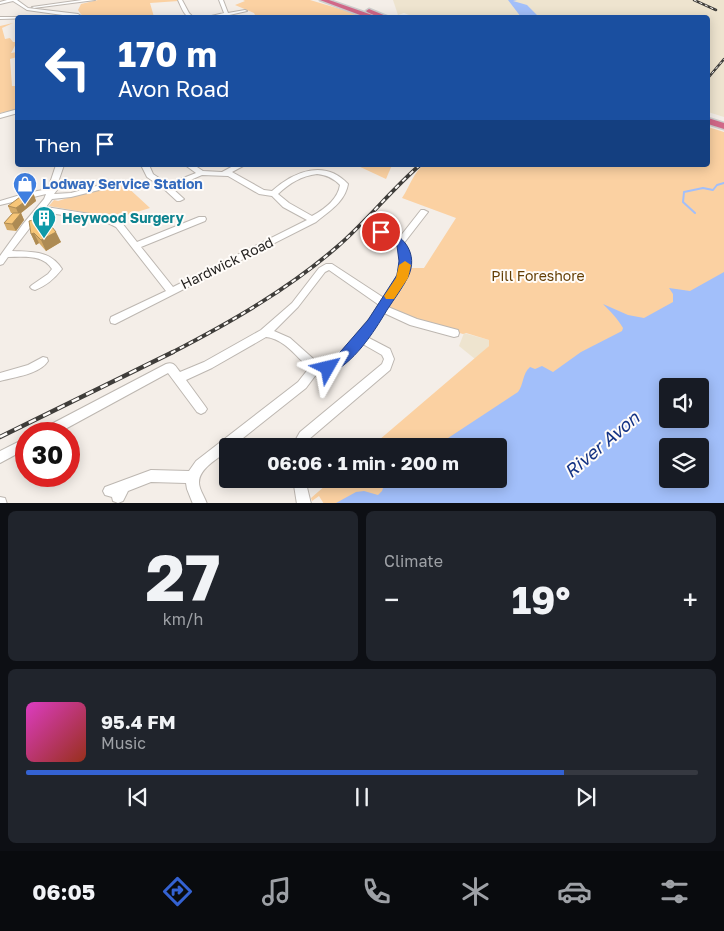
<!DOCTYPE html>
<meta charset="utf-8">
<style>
body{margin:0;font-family:"Golos Text",sans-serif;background:#20242c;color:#f1f3f6;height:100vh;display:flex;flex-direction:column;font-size:19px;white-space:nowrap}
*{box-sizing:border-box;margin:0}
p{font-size:16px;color:#9ea1a6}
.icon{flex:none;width:28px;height:28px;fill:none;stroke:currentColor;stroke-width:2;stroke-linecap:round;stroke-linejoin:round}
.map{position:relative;height:503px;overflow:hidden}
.details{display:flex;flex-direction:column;gap:8px;padding:8px;background:#0d0f14;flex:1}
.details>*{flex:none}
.hud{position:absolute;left:15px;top:15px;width:695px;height:152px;border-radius:5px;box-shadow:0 2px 12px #0003;background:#1a4fa0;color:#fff;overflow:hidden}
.tools{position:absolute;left:659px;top:378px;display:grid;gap:10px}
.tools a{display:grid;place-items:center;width:50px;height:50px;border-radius:5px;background:#171b24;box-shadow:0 2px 12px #0003;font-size:25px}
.speed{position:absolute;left:15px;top:422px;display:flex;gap:10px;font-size:25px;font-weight:700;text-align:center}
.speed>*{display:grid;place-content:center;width:65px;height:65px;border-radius:50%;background:#171b24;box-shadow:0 2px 12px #0003;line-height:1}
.speed .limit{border:8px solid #d22;background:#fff;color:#111}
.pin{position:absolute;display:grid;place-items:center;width:42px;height:42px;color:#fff;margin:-21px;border:2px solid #fff;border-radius:50%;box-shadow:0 1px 5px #0007}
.me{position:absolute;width:55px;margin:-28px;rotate:53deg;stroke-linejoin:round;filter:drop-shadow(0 0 4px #0008)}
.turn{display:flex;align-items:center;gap:18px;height:105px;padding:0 20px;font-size:22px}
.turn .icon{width:65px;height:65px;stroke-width:2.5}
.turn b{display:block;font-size:35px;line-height:42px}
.then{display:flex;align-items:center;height:48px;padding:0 20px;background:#0003;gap:10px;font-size:19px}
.big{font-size:38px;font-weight:700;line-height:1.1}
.details .tile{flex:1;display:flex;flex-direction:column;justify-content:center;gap:8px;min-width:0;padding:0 18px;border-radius:8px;background:#20242c}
.details .dial{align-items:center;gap:0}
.dial b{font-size:65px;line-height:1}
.song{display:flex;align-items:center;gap:15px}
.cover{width:60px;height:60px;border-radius:8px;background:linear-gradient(135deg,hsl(310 70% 55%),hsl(10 70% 35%))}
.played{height:5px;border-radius:2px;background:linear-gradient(90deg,#3462d2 80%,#363941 80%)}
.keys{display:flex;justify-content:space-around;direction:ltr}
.heat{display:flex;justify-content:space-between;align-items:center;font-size:28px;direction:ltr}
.details .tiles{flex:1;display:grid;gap:8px;grid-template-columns:1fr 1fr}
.tile:last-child{grid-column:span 2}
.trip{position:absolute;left:219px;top:438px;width:288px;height:50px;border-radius:5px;background:#171b24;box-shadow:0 2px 12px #0003;font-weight:700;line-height:50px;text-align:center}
.menu{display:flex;height:80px;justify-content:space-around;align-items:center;background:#090b0e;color:#9ea1a6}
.menu .icon{width:35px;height:35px}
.menu .on{color:#3462d2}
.menu b{font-size:22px;color:#f1f3f6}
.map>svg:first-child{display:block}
</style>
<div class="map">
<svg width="724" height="504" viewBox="0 0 724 504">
<rect width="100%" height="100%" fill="#f4eee8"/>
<g fill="#eee4cf">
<path d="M393,0H724V117L708,112V18L414,17L404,13L398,15Z"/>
<path d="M464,333L489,340V346L475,359L459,346Z"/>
</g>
<g fill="#fbd1a2">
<path d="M98,0H179V1L150,3L154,17H83L78,10L81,4Z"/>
<path d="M243,0H310L367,17H256L254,13L235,5L245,1Z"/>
<path d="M13,23L2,28L5,39L10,38L13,42H17L11,53L17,52V57L10,59L12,86H17V109L0,113V26Z"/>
<path d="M708,127L724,132V332L479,503L324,504L319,496L312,501L311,498L333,479H498V446H372L489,346V340L466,333L463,334L416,320L389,307L404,286L409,268H424L456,218L402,198C409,188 414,171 424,165H708Z"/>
<path d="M356,165H392L386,179Z"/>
<path d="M124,184L150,208L117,218L49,206L54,200L58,201L97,189Z"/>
</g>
<g fill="#a2bffa" fill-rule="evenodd">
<path d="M508,0H517L513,1L527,5L539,17H521Z"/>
<path d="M724,272V503H336L356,492L364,491L378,495L382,491L386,479H498V446H423L439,444L518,392C524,384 522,374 530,367L535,369L542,366L553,372L581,352L622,331L623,328C618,319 610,311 603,304L628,315L644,318L673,302V294L669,288L690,291ZM700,386V419H668V386ZM700,446V479H668V446Z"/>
</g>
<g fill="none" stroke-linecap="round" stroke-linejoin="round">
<path stroke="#a2bffa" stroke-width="2" d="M695,213L683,202L684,192L703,188L713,190L717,185L724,183"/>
<g stroke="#bdb7b1" stroke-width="2">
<g id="minor">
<path d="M7,0H17L28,8L78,14L84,18L27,10L13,1L0,4V2Z"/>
<path d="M82,0H95L34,8L32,7Z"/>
<path d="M178,0H182L189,13L194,18C184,18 182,8 178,0Z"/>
<path d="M219,0H223L228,13L245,10L247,11L216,18H203L224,13Z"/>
<path d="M0,17H32L34,18L0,19Z"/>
<path d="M18,109V113L0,118V114Z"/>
<path d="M56,165H64L56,188L57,190L54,194L71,193L100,185L104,187L103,189L71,197L52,199L46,207L109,217L122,223L137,242L199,217H205L206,219L205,221L141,247L173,287L307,220L283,207L272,196L259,194L228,176L202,175L172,188L184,199L180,201H177L164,189L147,177L141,165H149L153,174L168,184L196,173L185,165H194L203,171L222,172L235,165H245L232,172L264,190L272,191C294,171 325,159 348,184C345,202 329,211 316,222L115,324L111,323L110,320L111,317L166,291L116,227L104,221L42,212L12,251C32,252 50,250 62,269C55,278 46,286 35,290L32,289L30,287L32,285L48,274L52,269C43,254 23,257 8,257L3,264L0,265V256L23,224L44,199L46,194L0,205V201L27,193L48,189ZM317,174C327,175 333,178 340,185C338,199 325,209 312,216L289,203L278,194C290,183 301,176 317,174Z"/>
<path d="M421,210H424L428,212L404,243C420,262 399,290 388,307L417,319L458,330L459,333L458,336L454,337L410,325L384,313L367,337L390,349L394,359L390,370L308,440L304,446H292L300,432L382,364L384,359L382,355L361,343C348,360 341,373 318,372L306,388L233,446H228V451C216,460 194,471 200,488C202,494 205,498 207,504H193L187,489L186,483L151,482L128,491L123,501L118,503L113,501L112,497L105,495L103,491L105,487L151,470L189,471L196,461L298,382L309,368C296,356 284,339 266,337L212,368L186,380L205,406L207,409L205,412L201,414L197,412L168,373L56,434H38L40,430L166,364C174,361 176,367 180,372L204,362L261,330L292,303L319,268L326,264H332L384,298L395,281L400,266L399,247L395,243L377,232L378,230H384L399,238ZM329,270L379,305L378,306L370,318L335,360L327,364L318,363L290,338L274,331L298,307L325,272Z"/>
<path d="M43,357L47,358L48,361C40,374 15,377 0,381V373L28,365Z"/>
<path d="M26,438V449L0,463V451Z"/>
<path d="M293,479H305L311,504H297Z"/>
<path d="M0,497L5,498L7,504H0Z"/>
</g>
</g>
<g stroke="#cececd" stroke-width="3">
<g id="highway">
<path d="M320,0H329L378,17L367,12L366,11L369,9L391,18H368Z"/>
<path d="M708,118L724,123V129L708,124Z"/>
</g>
</g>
<use href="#minor" fill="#fff" fill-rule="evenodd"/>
<use href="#highway" fill="#d16888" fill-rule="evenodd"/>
<g stroke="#3f3d3a" stroke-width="2.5">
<g id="rail-far2">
<path d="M694,0L716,10"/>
<path d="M708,78L724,59"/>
</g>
</g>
<g stroke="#3f3d3a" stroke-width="4">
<path id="rail-far1" d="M171,353C229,323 289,289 338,246C367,221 391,190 420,165"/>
</g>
<g stroke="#3f3d3a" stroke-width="4.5">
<path id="rail" d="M0,437L173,352"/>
</g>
<use href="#rail-far2" stroke="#fffcf9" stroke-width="1" stroke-dasharray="3" stroke-linecap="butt"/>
<use href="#rail-far1" stroke="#fffcf9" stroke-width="2" stroke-dasharray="5" stroke-linecap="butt"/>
<use href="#rail" stroke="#fffcf9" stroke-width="2.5" stroke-dasharray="8" stroke-linecap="butt"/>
</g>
<g fill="#d4aa67">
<path d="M34,195L36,201L21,213L24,220L16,231L7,230L4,223L13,213H11L8,206Z"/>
<path d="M50,228L61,242L46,251L39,243L36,245L31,234Z"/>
</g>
<g fill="#ad8b54">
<path d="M34,195L36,201L21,213L24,220L16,231L12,224L19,215L16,208Z"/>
<path d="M45,217L52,234L56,232L61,242L46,251L41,240Z"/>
<path d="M34,233L39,243L36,245L31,234Z"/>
</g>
<g fill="#f7c678" stroke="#ad8b54">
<path d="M24,194L34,195L16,208L8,206Z"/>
<path d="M13,213H21L12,224L4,223Z"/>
<path d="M45,217L49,229L52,227L56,232L41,240L34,233L31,234L29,221Z"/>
</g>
<path fill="#3462d2" stroke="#224088" d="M381,228C404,234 419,254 408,277C402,289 394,299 387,310C374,332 353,365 328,374L323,372L321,368L323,364L334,359L368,320L397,275L399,261L397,246L377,234L376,232L377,229Z"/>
<path fill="#f59e0b" d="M405,261L411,265L408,278L394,299H386L384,296L396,278L399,265Z"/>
<defs>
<g id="shop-pin" transform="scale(1.25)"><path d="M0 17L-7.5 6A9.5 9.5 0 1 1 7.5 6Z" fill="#3f7fe0" stroke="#fffcf9"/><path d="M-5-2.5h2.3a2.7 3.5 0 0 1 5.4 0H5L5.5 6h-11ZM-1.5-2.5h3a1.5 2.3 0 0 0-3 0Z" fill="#fff"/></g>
<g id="building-pin" transform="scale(1.25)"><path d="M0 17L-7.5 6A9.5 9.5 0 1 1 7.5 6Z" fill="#0f9aa8" stroke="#fffcf9"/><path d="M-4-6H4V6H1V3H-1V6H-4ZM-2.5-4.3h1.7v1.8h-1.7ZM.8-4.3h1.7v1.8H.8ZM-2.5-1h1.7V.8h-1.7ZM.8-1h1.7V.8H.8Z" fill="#fff"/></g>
</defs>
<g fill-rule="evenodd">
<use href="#shop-pin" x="25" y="184"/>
<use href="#building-pin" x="44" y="218"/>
</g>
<g text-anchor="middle" stroke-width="4" stroke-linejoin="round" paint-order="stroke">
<g font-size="14" font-weight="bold" fill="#366cbe" stroke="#fffcf9" text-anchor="start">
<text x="42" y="189">Lodway Service Station</text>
</g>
<g font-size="14" font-weight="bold" fill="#0d838f" stroke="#fffcf9" text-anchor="start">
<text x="62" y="223">Heywood Surgery</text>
</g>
<g font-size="14" fill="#211f1d" stroke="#fffcf9">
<text transform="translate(227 263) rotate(-26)" y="5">Hardwick Road</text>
</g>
<g font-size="14" fill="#643e04" stroke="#fffcf9">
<text x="538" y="281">Pill Foreshore</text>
</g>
<g font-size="18" font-style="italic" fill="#143384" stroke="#fffcf9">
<text transform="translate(602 445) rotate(-40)" y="6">River Avon</text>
</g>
</g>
</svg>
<div class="tools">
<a><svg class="icon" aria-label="sound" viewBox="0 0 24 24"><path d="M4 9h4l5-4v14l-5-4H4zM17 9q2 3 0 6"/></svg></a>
<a><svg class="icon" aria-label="layers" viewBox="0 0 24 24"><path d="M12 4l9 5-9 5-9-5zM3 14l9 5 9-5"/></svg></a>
</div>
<div class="speed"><div class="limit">30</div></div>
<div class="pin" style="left:381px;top:232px;background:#d93025"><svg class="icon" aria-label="arrive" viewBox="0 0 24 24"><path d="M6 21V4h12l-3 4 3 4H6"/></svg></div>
<svg class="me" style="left:328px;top:368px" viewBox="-20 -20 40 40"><path d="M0-17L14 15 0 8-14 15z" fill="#3462d2" stroke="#fff" stroke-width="4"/></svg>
<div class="trip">06:06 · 1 min · 200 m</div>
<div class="hud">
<div class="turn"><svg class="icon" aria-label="left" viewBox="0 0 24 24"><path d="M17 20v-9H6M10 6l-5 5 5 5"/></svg><div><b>170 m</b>Avon Road</div></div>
<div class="then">Then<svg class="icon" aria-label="arrive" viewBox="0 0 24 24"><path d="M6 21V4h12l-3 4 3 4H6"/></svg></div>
</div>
</div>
<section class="details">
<div class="tiles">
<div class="tile dial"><b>27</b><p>km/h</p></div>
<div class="tile"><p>Climate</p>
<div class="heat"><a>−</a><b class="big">19°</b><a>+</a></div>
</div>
<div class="tile">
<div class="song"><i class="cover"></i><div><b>95.4 FM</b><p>Music</p></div></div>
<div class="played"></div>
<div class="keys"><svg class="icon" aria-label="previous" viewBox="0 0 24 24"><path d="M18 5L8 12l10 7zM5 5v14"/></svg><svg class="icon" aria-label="pause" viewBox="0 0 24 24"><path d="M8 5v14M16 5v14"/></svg><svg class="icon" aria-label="next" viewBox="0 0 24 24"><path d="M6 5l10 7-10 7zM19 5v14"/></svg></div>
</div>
</div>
</section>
<nav class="menu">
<b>06:05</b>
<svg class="icon on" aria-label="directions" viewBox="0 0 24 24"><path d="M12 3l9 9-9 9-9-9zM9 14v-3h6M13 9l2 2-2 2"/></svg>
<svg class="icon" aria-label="music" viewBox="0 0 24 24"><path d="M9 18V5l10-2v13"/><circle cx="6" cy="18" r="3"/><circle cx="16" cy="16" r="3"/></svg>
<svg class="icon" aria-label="phone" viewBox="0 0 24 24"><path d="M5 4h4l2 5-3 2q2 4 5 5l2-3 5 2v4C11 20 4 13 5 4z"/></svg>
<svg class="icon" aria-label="climate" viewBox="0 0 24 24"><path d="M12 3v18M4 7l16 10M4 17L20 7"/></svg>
<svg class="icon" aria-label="car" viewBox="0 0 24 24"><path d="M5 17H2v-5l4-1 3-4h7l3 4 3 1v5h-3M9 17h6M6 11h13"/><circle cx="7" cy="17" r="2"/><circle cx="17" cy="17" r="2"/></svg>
<svg class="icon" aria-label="filters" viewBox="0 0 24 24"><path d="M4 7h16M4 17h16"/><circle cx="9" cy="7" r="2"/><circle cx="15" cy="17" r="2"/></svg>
</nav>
